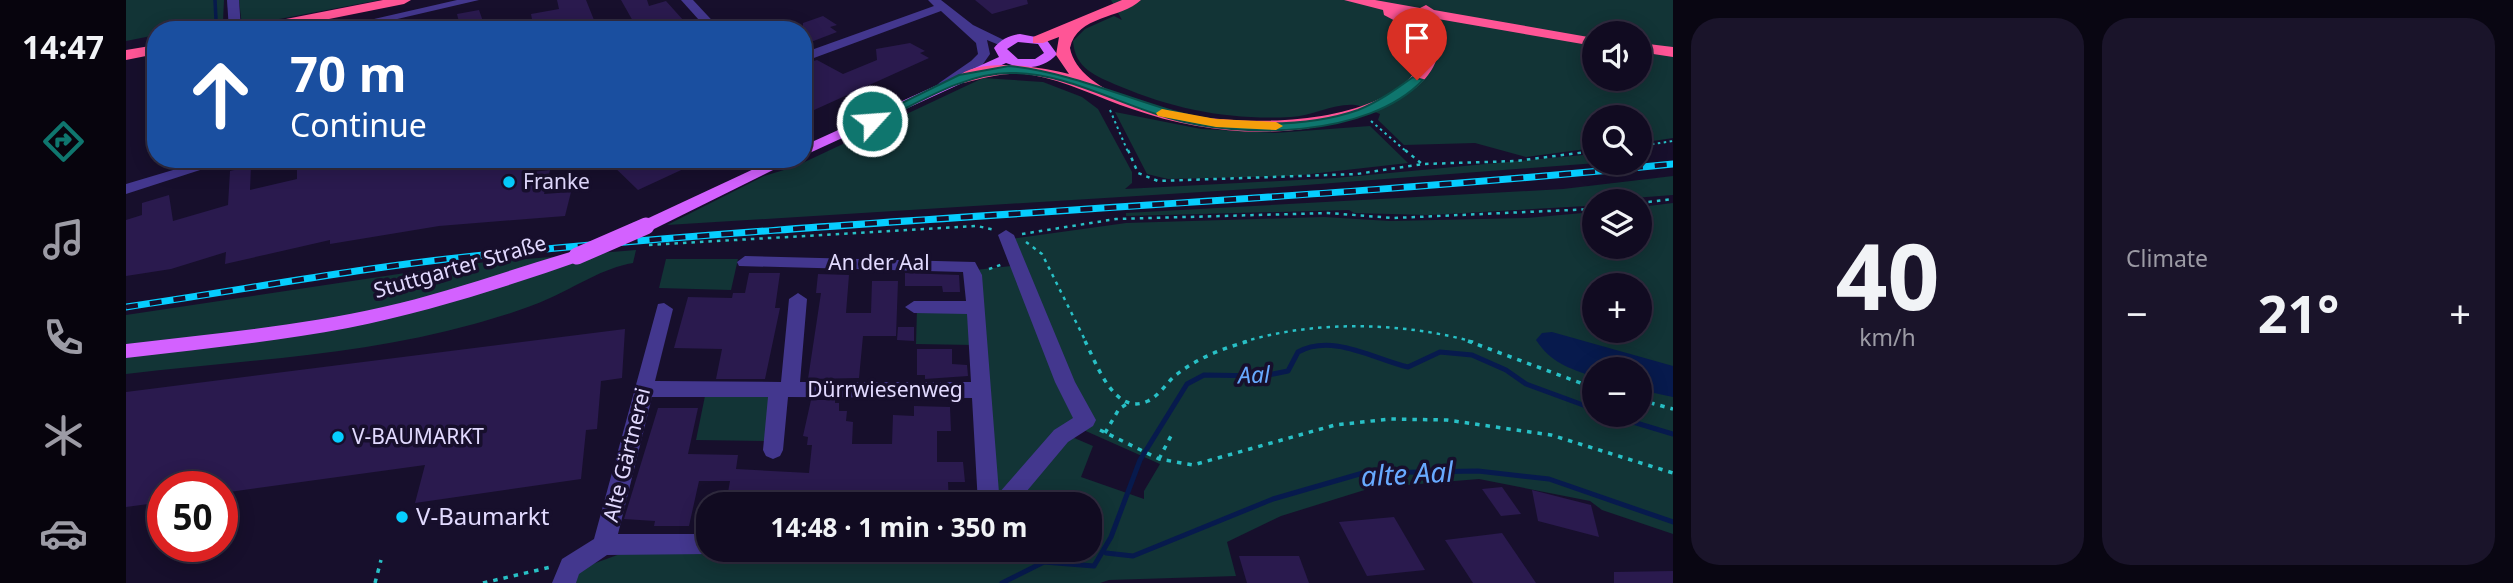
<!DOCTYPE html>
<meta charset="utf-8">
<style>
body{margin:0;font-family:"Noto Sans",sans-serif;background:#1a142a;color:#f1f3f6;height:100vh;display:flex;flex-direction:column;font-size:26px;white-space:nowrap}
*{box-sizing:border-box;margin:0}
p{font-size:23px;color:#9c9ba5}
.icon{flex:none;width:38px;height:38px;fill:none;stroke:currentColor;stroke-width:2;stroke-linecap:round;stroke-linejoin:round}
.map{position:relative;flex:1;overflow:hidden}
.details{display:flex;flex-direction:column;gap:18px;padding:18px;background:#090612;width:840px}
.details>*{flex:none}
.hud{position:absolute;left:21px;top:21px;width:665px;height:147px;border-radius:28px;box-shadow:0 4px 18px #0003,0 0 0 2px #302b3f;background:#1a4fa0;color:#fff;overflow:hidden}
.tools{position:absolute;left:1456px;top:21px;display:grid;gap:14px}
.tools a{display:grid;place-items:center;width:70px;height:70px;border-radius:50%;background:#110b21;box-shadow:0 4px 18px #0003,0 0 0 2px #302b3f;font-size:35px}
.speed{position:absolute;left:21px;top:471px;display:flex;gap:14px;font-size:35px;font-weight:700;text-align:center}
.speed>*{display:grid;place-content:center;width:91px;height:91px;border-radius:50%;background:#110b21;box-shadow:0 4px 18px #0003,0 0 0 2px #302b3f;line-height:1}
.speed .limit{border:10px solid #d22;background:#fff;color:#111}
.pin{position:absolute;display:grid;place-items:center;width:60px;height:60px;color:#fff;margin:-72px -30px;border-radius:50% 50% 50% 0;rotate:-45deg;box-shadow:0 0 7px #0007}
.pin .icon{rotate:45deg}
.me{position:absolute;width:77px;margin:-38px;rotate:64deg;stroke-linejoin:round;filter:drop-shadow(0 0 5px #0008)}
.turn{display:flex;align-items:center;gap:24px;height:147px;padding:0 28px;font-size:32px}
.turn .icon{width:91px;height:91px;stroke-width:2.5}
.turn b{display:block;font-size:49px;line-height:60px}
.big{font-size:52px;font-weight:700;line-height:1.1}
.details .card{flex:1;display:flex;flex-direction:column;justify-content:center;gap:10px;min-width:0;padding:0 24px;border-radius:28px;background:#1a142a}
.details .dial{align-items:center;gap:0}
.dial b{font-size:91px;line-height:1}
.heat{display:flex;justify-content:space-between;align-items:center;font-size:38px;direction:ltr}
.details .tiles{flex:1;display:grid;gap:18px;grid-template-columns:repeat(2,1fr)}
.trip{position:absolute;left:570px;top:492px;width:406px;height:70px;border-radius:28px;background:#110b21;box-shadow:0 4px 18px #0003,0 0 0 2px #302b3f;font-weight:700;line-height:70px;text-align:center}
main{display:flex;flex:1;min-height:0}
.menu{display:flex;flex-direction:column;width:126px;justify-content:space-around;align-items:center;background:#07040d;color:#9c9ba5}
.menu .icon{width:49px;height:49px}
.menu .selected{color:#0f766e}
.menu b{font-size:32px;color:#f1f3f6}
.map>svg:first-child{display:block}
</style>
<main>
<nav class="menu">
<b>14:47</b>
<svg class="icon selected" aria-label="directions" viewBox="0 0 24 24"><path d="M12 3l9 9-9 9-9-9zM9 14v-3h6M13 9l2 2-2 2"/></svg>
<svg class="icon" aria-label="music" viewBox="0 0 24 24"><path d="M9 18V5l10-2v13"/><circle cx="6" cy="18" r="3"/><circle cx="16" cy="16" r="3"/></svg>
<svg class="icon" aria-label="phone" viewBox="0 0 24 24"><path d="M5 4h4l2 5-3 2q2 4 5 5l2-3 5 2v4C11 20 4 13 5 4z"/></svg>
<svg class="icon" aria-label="climate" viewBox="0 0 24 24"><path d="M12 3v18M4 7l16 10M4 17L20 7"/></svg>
<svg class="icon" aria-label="car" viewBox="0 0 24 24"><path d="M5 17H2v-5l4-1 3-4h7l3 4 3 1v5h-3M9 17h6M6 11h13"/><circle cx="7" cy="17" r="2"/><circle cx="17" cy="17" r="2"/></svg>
</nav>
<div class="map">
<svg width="1547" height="583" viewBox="0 0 1547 583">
<rect width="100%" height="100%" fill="#170f2c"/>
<g fill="#123436" fill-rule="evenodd">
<path d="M0,0H98L97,21L54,30H30V35L0,41Z"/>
<path d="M113,0H254L116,26Z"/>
<path d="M985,0H1547V138L1514,143V117H1468V148L1400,157L1349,143L1278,145L1252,120L1254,114C1246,111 1237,106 1229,105C1209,103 1186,116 1165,117C1104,120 1050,110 993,86C970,76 949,69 947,41L959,29L988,16L996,20ZM1468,33H1514V79H1468Z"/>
<path d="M857,78L917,82L956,97L972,109L1006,172V183L999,189L1210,178L1468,154L1471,163L1140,188L541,225L638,176L668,167Z"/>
<path d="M989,112L1075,129L1149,133L1244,126L1282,163L1167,176L1042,179L1021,174Z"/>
<path d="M1547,176V195L1468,201V205L1460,206L1303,215L1228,213L1223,210L1000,216V213L1437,189Z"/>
<path d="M1547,203V534L1476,510L1464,501L1353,479L1245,488L1155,516L1101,542L1110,576L983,580L974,583H450L453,569L505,550L857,552L964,550V504H871L849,270L894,265L885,239L1000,223L1198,217L1264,221L1401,218L1468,212V247H1514V207ZM1468,285H1514V331H1468ZM1468,369H1514V415H1468ZM953,428L1034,464L1018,491V499L955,477L967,446L946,437Z"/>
<path d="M510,250L507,263C477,268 451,286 424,298C400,309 373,317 348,324C234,356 117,360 0,374V315L339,264Z"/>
<path d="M540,259H612L605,290L533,288Z"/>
<path d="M791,309L845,310L847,345L790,344Z"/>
<path d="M580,391L648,394L639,441L570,440Z"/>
</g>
<path fill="#071a4d" d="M1426,332L1547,366V397L1514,390V369H1468V377C1443,368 1425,363 1410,340L1416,333Z"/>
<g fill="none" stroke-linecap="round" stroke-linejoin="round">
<path stroke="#071a4d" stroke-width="3.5" d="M89,0L90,20"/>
<g stroke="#071a4d" stroke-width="5">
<path d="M1484,415L1547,434"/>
<path d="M980,553L1007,556L1147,499L1237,473L1352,471L1423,479L1547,522"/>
<path d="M876,583L918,562L968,566L985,537L1014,460L1061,384L1078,375L1137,376L1162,371L1172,352C1206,333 1248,359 1282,367L1314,352L1346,355L1380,370L1400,384L1468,409"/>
</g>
</g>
<g fill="#2a1a4e">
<path d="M431,0H460L472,30H408L405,14L433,9Z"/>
<path d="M495,0H521L523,6L540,1L566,30H512Z"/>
<path d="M849,0H901L902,4L866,14Z"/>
<path d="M353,10L360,30H335L331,14Z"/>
<path d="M697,16L711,25L704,27L711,32L677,45V23Z"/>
<path d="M784,43L799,51L794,53L803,58L677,115V64L691,60L717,74L751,60L750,49Z"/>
<path d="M171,159H200V164L219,159H409L406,172L424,170L418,194L445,192L439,216L313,226L204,244V240L99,264L100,252L45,269L0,276V220L16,215V203L43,195L47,221L102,205L104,171L125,166L124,190L171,179Z"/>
<path d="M480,159H579L512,190Z"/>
<path d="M623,273H654L649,308H654L639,379H590L596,349L548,348L562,297L606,298L607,293H619Z"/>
<path d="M779,273L833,275L834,292H817L816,286H779Z"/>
<path d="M692,274L723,275L720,313H745L746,281H772L770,336H737L733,378L682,379L695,293H690Z"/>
<path d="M772,327H788V341L771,340Z"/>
<path d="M499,329L496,378L475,381L471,429L460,430L455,479L289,503L299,465L96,493V486H37V502L0,507V392Z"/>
<path d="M791,349H826V364L841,365L842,376L799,379V375H791Z"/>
<path d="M685,400H709V403H713V411H721L720,421L727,422L726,444H766L767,415L788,416V406L824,407L825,431H811V462H837L839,482H822L823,504H600L604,481H573L563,526H528L529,521L498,519L532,408H572L562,454L612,455L610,469L683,473L686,445H681L682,437L677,436Z"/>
<path d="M1376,487L1395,514L1375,516L1356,489Z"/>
<path d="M1406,490L1465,505L1473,537L1412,521Z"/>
<path d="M1268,517L1299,570L1241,576L1213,522Z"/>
<path d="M1376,533L1410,583H1347L1319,540Z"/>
<path d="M1113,556H1173L1183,583H1121Z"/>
<path d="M1547,571V583H1488V572Z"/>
</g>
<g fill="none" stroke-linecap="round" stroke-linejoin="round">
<g stroke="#28c0c6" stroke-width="2" stroke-dasharray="2.5 3.5" stroke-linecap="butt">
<path d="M57,30L96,22"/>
<path d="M984,110L1002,152"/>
<path d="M1245,121L1281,152"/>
<path d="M1514,146L1547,141"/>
<path d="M1464,152L1468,151"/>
</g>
<g stroke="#28c0c6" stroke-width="2.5" stroke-dasharray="3.5 5" stroke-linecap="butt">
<path d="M1002,150L1012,173L1032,181L1231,174L1297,164L1390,161L1468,151"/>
<path d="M1279,150L1296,164"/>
<path d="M1514,203L1547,199"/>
<path d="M896,234L990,219L1202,213L1267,218L1468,209"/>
<path d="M900,242L916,254L960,342"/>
<path d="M523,245L851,226L869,230"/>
<path d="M863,269L877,264"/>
<path d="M1117,342C1189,320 1276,322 1348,342"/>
</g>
<g stroke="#28c0c6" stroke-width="3.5" stroke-dasharray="4.5 6" stroke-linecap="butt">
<path d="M959,341C970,362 988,417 1022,401C1034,395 1040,383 1050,375C1071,358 1098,348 1123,341"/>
<path d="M1342,341L1468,388"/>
<path d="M1514,400L1547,409"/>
<path d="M974,430L1033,459L1067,465L1209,425L1264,419L1321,420L1425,435L1547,473"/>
<path d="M979,433L993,409L1002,403"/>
<path d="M1033,459L1047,432"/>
<path d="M249,583L255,560"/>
<path d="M357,583L425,567"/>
</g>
<g fill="#43378e" fill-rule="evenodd">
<path d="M101,0H113L115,30H103Z"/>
<path d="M331,0H353L224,30H200Z"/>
<path d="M555,0H567L595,30H582Z"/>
<path d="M802,0H815L847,25L884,43L878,47L861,40L864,54L855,67L818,90L811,86L813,83L845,61L852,54L850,43L815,11L677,62V53L808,6Z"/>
<path d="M84,159H108L0,194V184Z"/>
<path d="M880,230L888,235L949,382L970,420L967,426L942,442L890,504H852L846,398L662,397L657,450L654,456L647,459L640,456L637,450L642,397H526L492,534H583V550L591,551L583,554L481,555L453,574L450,583H426L436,559L468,539L532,304L538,303L547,309L529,381L655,382L663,299L672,293L681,299L674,382H845L841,314L788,313L779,307L788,301H840L837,272L613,266L611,262L619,256L849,262L856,275L873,493L928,430L947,418L929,382L872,235Z"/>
</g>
<g fill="#d361ff" fill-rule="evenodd">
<path d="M894,34L920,39L931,54C918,69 898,70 880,63L677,156V146L873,57L868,48C874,40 884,35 894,34ZM892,42L912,44L918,53L909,59H892L881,49Z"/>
<path d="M649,159H669L526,230H514L512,226L514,222Z"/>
<path d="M451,250L459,256L457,260C380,287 302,312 222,328C148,342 74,349 0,358V344C86,334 173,326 257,307C323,292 386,269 451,250Z"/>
</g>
<g fill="#ff5596" fill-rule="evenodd">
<path d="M257,0H285L278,4L148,30H117L124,26Z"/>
<path d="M996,0H1015C995,19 951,15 944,48C961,143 1340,157 1297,17L1275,13L1297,26V32L1292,33L1258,15L1257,10L1218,0H1249L1294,8L1300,5L1308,10L1468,38V46L1312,19C1321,51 1306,80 1279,95C1196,143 1095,140 1006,109C973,98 941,81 906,75C883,71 860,77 838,83L830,78C853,56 916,67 943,74L930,55L933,37L917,43H907V37Z"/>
<path d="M1514,43L1547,47V57L1514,52Z"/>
<path d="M30,45V54L0,60V50Z"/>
</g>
<g stroke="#06ceff" stroke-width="7">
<path id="rail" d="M0,307C116,290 232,268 348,256C747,216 1148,204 1547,164"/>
</g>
<use href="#rail" stroke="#170f2c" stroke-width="4.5" stroke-dasharray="12" stroke-linecap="butt"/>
<path stroke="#d361ff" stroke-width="17" d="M451,256L520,226"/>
</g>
<path fill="#0f766e" stroke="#0a4d48" stroke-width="2" d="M883,66C941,72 992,95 1047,111C1102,127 1178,129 1232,110C1252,102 1269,90 1287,77L1297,80C1242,138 1115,139 1043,118C992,104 938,72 884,73C838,73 791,104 750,123L739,121L833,75Z"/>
<path fill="#f59e0b" d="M1036,109L1090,119L1150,122L1157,126L1150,130L1090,127L1032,116L1030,113Z"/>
<g fill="#06ceff" stroke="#170f2c" stroke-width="2.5">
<circle cx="383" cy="182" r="7"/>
<circle cx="212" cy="437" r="7"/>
<circle cx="276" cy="517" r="7"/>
</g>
<g text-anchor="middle" stroke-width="7" stroke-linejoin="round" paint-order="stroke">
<g font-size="21" fill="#e2daff" stroke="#170f2c" text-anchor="start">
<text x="397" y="189">Franke</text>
<text x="226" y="444">V-BAUMARKT</text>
</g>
<g font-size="21" fill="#e2daff" stroke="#170f2c">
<text x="753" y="270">An der Aal</text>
<text transform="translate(334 267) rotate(-16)" y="7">Stuttgarter Straße</text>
<text x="759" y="397">Dürrwiesenweg</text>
<text transform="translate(501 455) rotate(-76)" y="7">Alte Gärtnerei</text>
</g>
<g font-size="23" font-style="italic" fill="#68aaff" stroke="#170f2c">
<text transform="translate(1128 375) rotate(-2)" y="8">Aal</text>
</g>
<g font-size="24" fill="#e2daff" stroke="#170f2c" text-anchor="start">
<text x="290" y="525">V-Baumarkt</text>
</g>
<g font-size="28" font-style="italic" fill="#68aaff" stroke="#170f2c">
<text transform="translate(1281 474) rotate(-3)" y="10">alte Aal</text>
</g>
</g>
</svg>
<div class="tools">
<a><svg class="icon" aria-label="sound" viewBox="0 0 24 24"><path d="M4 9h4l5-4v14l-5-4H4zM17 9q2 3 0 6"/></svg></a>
<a><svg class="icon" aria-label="search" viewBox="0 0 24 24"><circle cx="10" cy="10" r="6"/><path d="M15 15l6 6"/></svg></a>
<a><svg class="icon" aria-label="layers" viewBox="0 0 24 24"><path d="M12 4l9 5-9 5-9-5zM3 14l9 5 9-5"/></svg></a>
<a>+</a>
<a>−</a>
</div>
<div class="speed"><div class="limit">50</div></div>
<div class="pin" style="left:1291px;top:80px;background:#d93025"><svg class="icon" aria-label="arrive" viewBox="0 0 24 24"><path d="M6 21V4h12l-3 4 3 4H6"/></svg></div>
<svg class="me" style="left:746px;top:121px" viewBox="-20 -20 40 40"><circle r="17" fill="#0f766e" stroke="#fff" stroke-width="3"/><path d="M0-11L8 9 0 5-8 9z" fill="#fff"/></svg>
<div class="trip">14:48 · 1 min · 350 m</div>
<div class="hud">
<div class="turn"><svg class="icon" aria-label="ahead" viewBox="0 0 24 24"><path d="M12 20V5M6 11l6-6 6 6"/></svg><div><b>70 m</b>Continue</div></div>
</div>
</div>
<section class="details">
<div class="tiles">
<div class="card dial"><b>40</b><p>km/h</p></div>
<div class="card"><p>Climate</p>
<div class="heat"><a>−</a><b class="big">21°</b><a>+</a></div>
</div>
</div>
</section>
</main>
